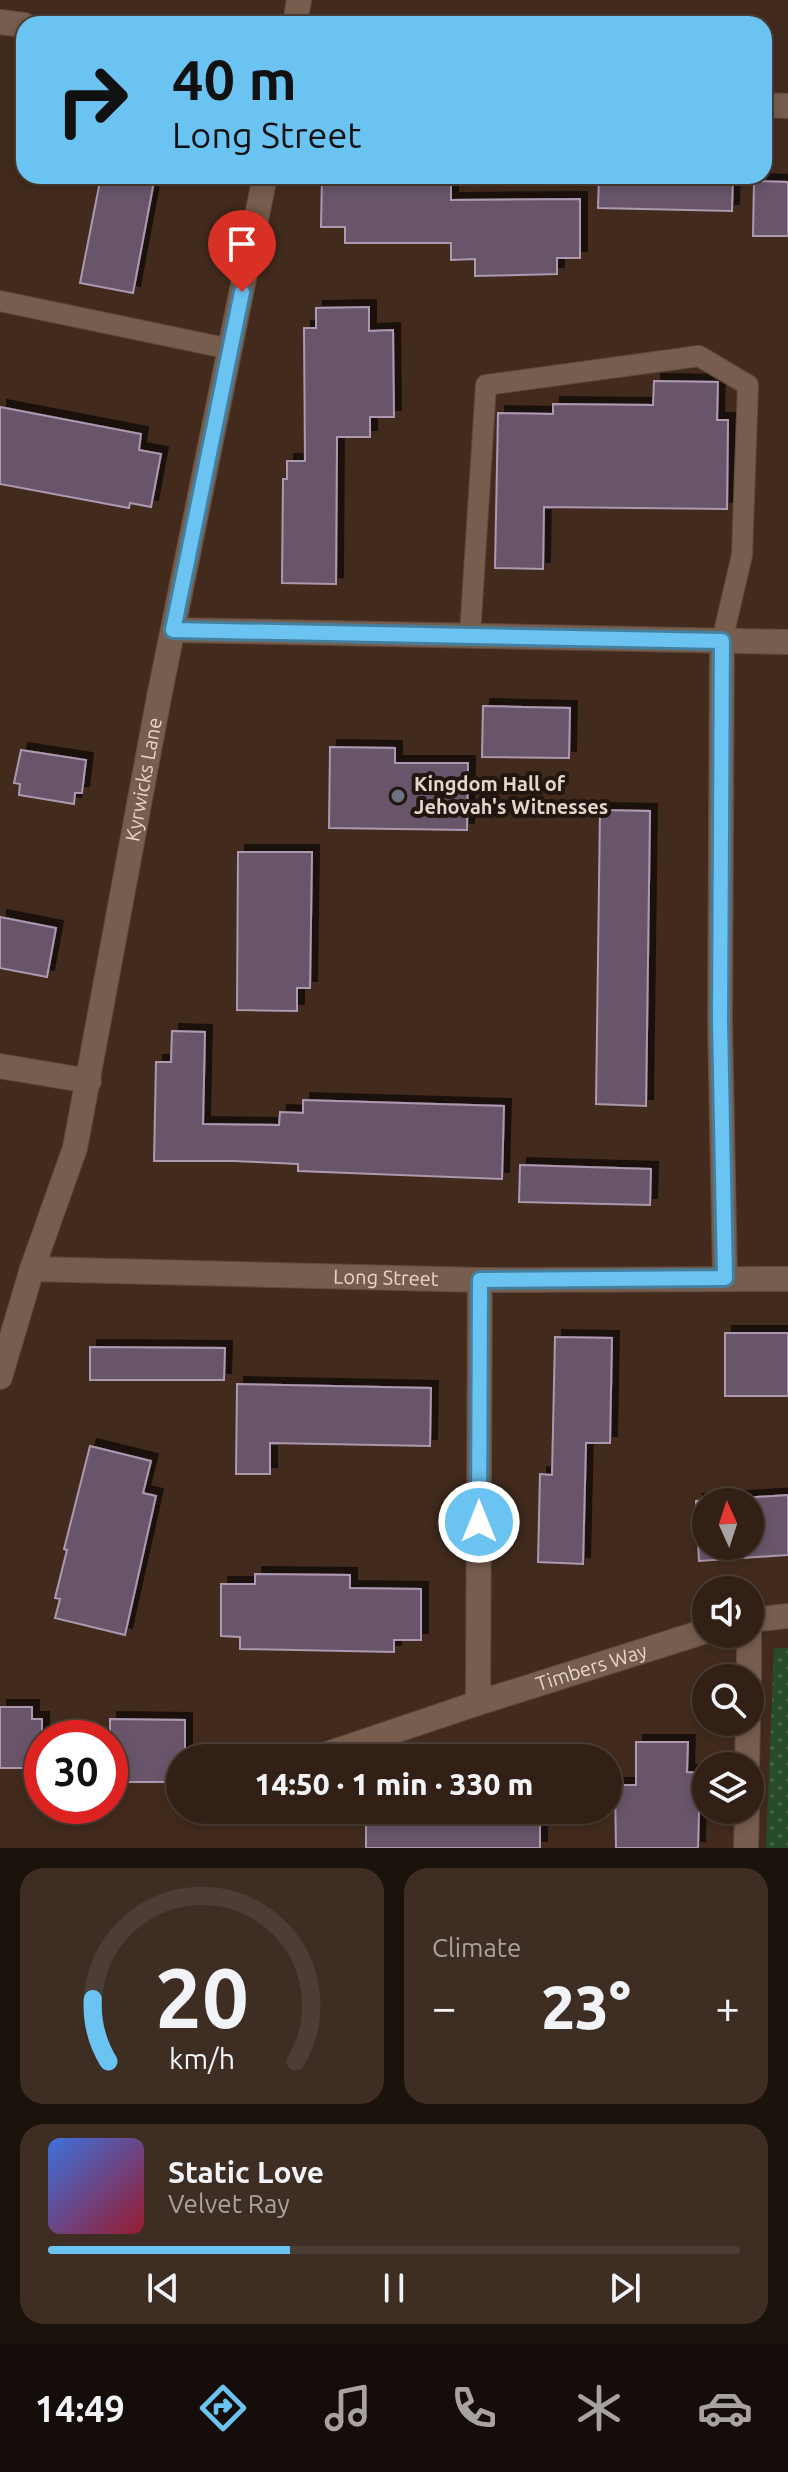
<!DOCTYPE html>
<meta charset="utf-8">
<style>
body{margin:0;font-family:Ubuntu,sans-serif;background:#3d2d23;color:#f1f3f6;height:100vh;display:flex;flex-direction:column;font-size:30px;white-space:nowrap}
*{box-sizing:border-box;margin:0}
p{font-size:26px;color:#a8a3a1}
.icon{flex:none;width:44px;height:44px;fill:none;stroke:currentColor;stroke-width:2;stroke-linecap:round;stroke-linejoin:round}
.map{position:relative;height:1848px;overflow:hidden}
.sheet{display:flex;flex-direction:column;gap:20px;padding:20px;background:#1c120c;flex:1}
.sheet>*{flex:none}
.banner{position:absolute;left:16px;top:16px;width:756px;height:168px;border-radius:24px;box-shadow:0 4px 12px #0003,0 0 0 2px #4d3e35;background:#6ac3f1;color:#111;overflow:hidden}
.needle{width:52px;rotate:357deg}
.controls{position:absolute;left:692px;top:1488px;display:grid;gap:16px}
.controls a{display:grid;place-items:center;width:72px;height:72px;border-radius:50%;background:#322016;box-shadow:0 4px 12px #0003,0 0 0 2px #4d3e35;font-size:40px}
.speed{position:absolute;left:24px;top:1720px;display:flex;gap:16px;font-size:40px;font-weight:700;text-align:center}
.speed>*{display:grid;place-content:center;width:104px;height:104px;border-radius:50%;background:#322016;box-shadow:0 4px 12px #0003,0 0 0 2px #4d3e35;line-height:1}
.speed .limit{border:12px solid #d22;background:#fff;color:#111}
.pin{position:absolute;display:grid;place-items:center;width:68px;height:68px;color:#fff;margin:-82px -34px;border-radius:50% 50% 50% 0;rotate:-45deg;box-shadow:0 0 8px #0007}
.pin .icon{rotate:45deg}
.me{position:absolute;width:88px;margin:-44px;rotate:0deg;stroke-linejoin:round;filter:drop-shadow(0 0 6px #0008)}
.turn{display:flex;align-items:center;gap:28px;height:168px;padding:0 24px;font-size:36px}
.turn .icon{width:104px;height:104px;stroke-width:2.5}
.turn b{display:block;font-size:56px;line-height:68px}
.big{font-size:60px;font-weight:800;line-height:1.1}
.sheet .card{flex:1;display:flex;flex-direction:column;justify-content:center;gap:12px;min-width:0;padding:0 28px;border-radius:24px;background:#3d2d23}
.sheet .dial{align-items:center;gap:0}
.dial svg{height:208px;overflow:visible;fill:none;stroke:#4d3e35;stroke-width:7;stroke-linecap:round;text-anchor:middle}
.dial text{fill:#f1f3f6;stroke:none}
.song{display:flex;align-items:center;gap:24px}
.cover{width:96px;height:96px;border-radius:12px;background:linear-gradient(135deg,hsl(220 70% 55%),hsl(350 70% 35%))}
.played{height:8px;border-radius:4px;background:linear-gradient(90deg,#6ac3f1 35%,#4d3e35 35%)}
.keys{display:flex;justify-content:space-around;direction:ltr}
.heat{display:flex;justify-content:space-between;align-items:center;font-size:44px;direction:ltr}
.sheet .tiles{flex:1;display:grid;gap:20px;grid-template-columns:1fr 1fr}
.card:last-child{grid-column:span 2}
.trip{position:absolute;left:166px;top:1744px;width:456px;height:80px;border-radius:40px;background:#322016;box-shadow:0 4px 12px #0003,0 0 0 2px #4d3e35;font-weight:800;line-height:80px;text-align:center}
.menu{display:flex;height:128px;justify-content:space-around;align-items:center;background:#140d09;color:#a8a3a1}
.menu .icon{width:56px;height:56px}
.menu .current{color:#6ac3f1}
.menu b{font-size:36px;color:#f1f3f6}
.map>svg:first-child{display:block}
</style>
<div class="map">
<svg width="788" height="1848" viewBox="0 0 788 1848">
<defs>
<pattern id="grass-dots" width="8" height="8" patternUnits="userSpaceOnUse" patternTransform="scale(2)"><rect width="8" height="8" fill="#294c28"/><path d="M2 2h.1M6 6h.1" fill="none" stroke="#486546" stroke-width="1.8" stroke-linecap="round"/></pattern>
<filter id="shadow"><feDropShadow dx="7" dy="-7" stdDeviation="0" flood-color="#0009"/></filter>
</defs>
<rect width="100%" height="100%" fill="#422b1d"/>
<path fill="url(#grass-dots)" d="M774,1648H788V1848H766Z"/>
<g fill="#67556b" stroke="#ac98b0" stroke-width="2" fill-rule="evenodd" filter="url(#shadow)">
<path d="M101,176H155L133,293L80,283Z"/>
<path d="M322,176H451V200L580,199V258H557V274L475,276V259L451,260V243H345V227H321Z"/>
<path d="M599,176H733L732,211L598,208Z"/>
<path d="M754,181L788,182V236H753Z"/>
<path d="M369,307V331L393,330L394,417H370V437H337L336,584L282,583L283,479H287V461H305L304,328H316V308Z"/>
<path d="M654,381L718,382L717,420H728L727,509L544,507L543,569L495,568L498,413L553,414V404L653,405Z"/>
<path d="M0,407L141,434L139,450L161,454L151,507L130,503L129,508L0,484Z"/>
<path d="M483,706L570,708L569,758L482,757Z"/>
<path d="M330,747L395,748V763H468L467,830L329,828Z"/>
<path d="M21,750L86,760L82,793H75L74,804L19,795L20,784L14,783Z"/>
<path d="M600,810L650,811L646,1106L596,1104Z"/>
<path d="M238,852H312L310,988H297V1011L237,1010Z"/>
<path d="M0,917L56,928L47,977L0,968Z"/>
<path d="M172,1031L205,1032L203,1124L279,1125L280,1112L303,1113V1100L504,1106L502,1179L298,1171V1164L233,1161H154L156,1062H171Z"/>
<path d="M520,1165L651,1169L650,1205L519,1202Z"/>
<rect x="725" y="1333" width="63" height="63"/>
<path d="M555,1337L612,1338L610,1443H586L583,1564L538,1562L540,1474L552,1475Z"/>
<path d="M90,1347L225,1348L224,1380H90Z"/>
<path d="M237,1384L431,1388L430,1446L270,1443V1474H236Z"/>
<path d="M90,1446L151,1461L143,1493L156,1496L125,1635L55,1618L60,1599L55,1598L67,1550L64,1549Z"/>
<path d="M788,1495V1555L699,1561L696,1501ZM706,1502H750V1546H706Z"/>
<path d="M255,1574L350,1575V1588L421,1589V1640H394V1652L240,1649V1637L221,1636V1584H255Z"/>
<path d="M0,1707H32V1719H42V1768H0Z"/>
<path d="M110,1719L185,1720V1758H180V1782H110Z"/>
<path d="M636,1742H688L687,1772L700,1773L698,1848H616L615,1785H636Z"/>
<path d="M386,1810H540V1848H366V1816H386Z"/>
</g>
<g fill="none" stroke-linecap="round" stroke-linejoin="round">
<g stroke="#5d493e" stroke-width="22">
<g id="lane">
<path d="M0,301L230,349"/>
<path d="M470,635L486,385L699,356L748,385L742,555L722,641"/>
</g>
</g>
<g stroke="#5d493e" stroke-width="26">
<g id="street">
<path d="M0,22L24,25"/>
<path d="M295,24L299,0"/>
<path d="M764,105L788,106"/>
<path d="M173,630L788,642"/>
<path d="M722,641L720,1021L725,1278"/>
<path d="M0,1066L89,1081"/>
<path id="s1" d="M32,1269L480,1280L788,1279"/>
<path id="s2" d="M480,1280L478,1703L706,1631"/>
<path id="s3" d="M0,1377L32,1269L75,1148L159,697L265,176"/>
<path d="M750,1620L788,1616"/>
<path d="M749,1678V1634"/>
<path d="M315,1758L478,1703"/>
<path d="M747,1766L748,1722"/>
<path d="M746,1848L747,1810"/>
</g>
</g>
<use href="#lane" stroke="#775d4e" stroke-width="20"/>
<use href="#street" stroke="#775d4e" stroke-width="24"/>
</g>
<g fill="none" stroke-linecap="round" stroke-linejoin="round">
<g stroke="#457f9d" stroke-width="20">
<path id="route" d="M242,292L173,630L722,641L720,1021L725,1278L480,1280L479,1522"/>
</g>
<use href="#route" stroke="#6ac3f1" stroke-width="14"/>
</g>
<circle fill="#6b7280" stroke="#211610" stroke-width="3" cx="398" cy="796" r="8"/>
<g text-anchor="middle" stroke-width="8" stroke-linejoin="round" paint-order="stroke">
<g font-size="20" fill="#e5d5cd" stroke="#211610">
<text dy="7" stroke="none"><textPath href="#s3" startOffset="616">Kyrwicks Lane</textPath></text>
<text dy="7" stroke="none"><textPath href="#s1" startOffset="354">Long Street</textPath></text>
<text dy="7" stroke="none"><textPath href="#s2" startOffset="542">Timbers Way</textPath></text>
</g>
<g font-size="20" font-weight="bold" fill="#e5d5cd" stroke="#211610" text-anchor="start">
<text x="414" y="791">Kingdom Hall of<tspan x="414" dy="23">Jehovah's Witnesses</tspan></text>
</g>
</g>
</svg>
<div class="controls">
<a><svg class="needle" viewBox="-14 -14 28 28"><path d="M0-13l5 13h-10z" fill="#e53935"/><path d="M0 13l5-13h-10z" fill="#a8a3a1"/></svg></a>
<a><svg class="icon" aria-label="sound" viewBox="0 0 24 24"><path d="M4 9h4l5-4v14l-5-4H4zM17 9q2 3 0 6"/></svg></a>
<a><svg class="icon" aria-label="search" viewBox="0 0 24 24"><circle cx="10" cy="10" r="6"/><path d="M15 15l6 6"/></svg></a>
<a><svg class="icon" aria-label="layers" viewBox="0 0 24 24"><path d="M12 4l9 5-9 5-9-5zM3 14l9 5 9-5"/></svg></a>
</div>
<div class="speed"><div class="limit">30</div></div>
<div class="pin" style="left:242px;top:292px;background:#d93025"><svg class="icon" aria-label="arrive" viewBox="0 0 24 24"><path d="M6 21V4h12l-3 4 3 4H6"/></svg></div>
<svg class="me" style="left:479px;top:1522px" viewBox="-20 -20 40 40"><circle r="17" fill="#6ac3f1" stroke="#fff" stroke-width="3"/><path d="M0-11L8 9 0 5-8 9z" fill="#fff"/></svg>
<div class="trip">14:50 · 1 min · 330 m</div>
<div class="banner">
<div class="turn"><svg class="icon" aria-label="right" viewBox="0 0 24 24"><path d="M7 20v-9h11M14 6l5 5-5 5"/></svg><div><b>40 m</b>Long Street</div></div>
</div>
</div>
<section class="sheet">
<div class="tiles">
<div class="card dial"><svg viewBox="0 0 100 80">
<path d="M14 69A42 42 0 1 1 86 69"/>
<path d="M14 69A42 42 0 0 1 8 45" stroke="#6ac3f1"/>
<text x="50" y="56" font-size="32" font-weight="700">20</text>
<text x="50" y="72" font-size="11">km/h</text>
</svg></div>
<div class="card"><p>Climate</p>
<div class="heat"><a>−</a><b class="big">23°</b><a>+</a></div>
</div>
<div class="card">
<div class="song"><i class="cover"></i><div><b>Static Love</b><p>Velvet Ray</p></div></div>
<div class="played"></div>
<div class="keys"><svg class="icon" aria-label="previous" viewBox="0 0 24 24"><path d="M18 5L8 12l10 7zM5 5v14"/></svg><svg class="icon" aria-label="pause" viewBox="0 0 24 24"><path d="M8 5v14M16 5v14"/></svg><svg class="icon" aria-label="next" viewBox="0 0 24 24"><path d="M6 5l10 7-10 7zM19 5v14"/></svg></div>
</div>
</div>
</section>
<nav class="menu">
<b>14:49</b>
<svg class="icon current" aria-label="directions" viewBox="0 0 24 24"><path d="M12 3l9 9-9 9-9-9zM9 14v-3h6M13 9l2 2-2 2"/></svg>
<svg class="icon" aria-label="music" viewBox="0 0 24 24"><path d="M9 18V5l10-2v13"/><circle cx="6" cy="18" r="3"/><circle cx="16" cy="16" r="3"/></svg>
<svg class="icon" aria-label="phone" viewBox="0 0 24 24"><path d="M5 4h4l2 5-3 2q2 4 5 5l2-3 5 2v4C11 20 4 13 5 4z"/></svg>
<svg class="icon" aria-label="climate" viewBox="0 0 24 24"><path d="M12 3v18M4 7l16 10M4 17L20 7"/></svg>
<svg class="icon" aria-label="car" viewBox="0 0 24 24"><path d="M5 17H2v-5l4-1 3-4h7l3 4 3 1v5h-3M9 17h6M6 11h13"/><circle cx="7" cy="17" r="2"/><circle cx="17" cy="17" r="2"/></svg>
</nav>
